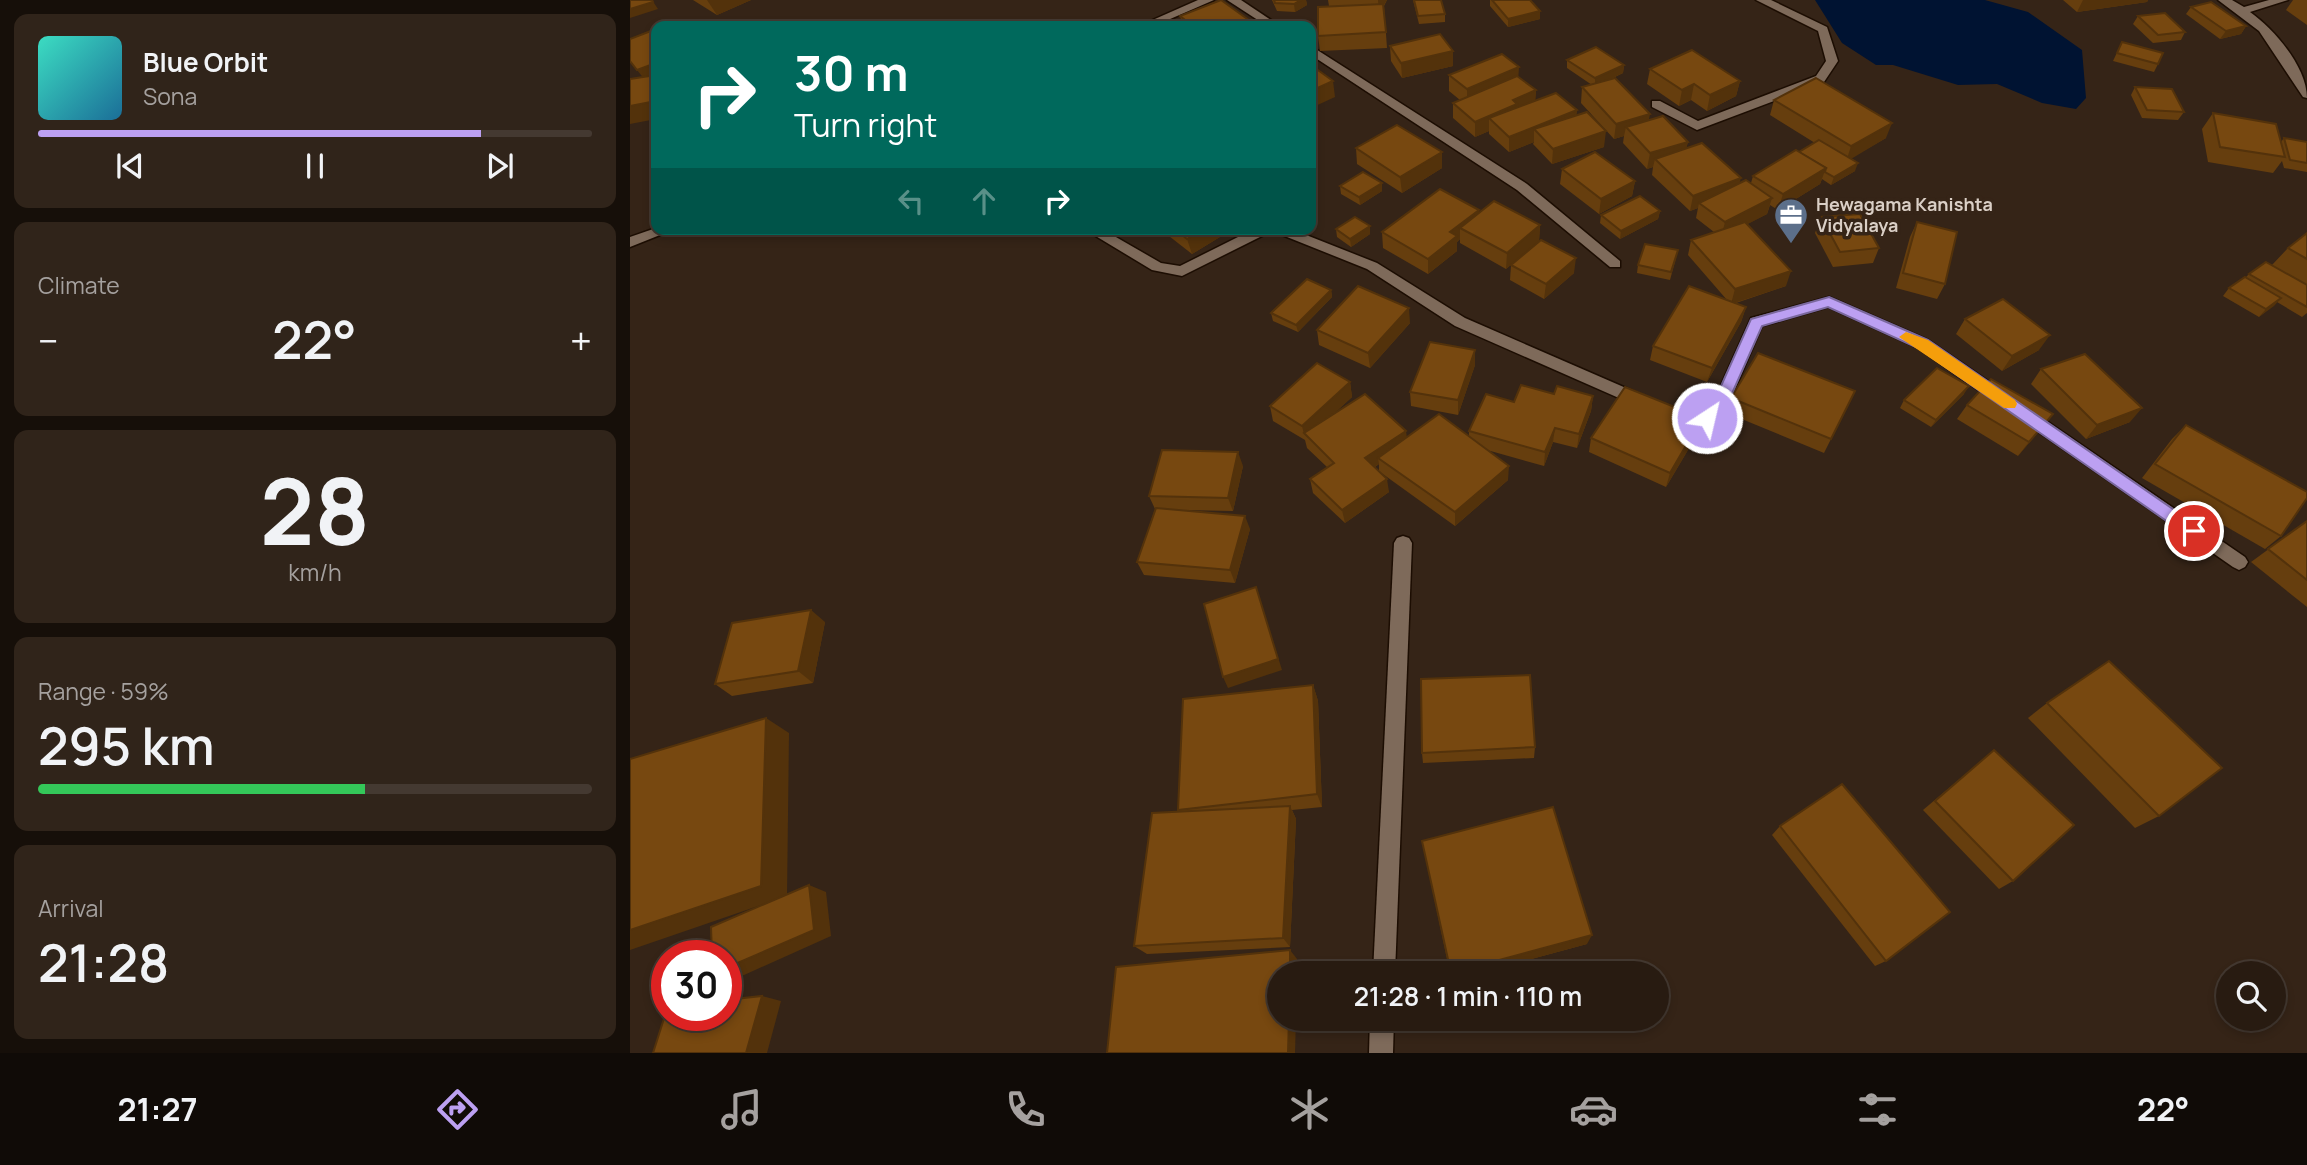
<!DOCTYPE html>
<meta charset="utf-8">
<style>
body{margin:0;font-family:Manrope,sans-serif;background:#30241a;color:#f1f3f6;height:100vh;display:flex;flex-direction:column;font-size:26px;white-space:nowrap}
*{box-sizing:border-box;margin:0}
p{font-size:23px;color:#a5a19f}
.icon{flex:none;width:38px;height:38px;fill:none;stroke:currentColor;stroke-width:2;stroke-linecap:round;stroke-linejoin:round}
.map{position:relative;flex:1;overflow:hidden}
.drawer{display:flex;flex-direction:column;gap:14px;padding:14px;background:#160f09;width:630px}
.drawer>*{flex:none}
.guide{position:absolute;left:21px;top:21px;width:665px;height:214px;border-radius:14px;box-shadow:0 4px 10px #0003,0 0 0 2px #443931;background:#00695c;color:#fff;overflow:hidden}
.buttons{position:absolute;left:1586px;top:961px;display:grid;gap:14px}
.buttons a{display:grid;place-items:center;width:70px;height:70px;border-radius:50%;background:#281b11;box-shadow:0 4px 10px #0003,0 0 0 2px #443931;font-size:35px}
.speed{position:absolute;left:21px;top:940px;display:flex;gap:14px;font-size:35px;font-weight:700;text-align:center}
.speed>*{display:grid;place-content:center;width:91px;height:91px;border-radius:50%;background:#281b11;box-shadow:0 4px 10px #0003,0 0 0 2px #443931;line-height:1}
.speed .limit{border:10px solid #d22;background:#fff;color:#111}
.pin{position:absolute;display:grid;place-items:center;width:60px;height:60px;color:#fff;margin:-30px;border:4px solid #fff;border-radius:50%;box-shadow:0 2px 7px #0007}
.me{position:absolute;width:77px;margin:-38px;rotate:35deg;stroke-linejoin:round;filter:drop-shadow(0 0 5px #0008)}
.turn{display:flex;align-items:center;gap:24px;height:147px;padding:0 28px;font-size:32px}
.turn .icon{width:91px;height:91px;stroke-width:2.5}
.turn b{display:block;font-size:49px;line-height:60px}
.lanes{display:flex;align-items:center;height:66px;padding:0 28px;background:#0003;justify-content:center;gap:35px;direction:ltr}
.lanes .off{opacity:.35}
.big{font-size:52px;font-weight:600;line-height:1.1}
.drawer .tile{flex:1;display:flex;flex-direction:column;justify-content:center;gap:10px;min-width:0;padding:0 24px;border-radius:14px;background:#30241a}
.drawer .dial{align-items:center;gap:0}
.dial b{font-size:91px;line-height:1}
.song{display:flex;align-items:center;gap:21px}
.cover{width:84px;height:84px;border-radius:10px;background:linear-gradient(135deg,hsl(170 70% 55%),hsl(200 70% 35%))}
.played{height:7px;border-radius:4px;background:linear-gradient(90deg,#bca0f2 80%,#443931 80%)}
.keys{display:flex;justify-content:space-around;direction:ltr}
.heat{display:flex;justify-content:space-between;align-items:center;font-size:38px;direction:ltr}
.charge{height:10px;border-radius:5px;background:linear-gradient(90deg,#34c759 59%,#443931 0)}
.trip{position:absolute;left:637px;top:961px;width:402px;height:70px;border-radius:35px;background:#281b11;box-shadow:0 4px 10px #0003,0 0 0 2px #443931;font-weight:600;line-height:70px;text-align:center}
.dock{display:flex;height:112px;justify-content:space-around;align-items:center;background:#100b07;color:#a5a19f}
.dock .icon{width:49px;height:49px}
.dock .selected{color:#bca0f2}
.dock b{font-size:32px;color:#f1f3f6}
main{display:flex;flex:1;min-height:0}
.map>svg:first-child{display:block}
</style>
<main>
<section class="drawer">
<div class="tile">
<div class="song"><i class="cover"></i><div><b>Blue Orbit</b><p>Sona</p></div></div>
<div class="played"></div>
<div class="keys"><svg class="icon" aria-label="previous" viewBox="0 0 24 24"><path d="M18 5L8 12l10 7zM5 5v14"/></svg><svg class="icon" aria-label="pause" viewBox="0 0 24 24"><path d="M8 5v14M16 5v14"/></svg><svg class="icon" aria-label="next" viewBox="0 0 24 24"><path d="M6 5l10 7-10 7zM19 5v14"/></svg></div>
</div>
<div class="tile"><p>Climate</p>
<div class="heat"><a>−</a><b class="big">22°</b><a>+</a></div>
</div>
<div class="tile dial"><b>28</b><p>km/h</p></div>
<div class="tile"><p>Range · 59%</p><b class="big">295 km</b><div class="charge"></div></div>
<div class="tile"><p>Arrival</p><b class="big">21:28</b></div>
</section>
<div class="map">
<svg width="1677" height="1053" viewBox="0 0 1677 1053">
<rect width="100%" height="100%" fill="#352417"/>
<path fill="#001332" d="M1185,0H1355L1398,12L1452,50L1456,98L1446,109L1412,103L1367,84L1328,85L1263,65H1246L1212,43Z"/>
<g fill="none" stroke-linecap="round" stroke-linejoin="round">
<g stroke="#1c0d02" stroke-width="3">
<g id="minor">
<path d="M568,0H584L524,26H509Z"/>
<path d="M597,0H611L650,26H637Z"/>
<path d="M1126,0H1141L1197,27L1208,61L1194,82L1067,130L1022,107V101H1030L1068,121L1186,76L1196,61L1188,31Z"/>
<path d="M1588,0H1602L1614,7L1639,0H1658L1620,12C1644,29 1677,67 1677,98L1673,97L1629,31Z"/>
<path d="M681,46L897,184L990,261V267H980L887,190L681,55Z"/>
<path d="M26,228L45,229L0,247V237Z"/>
<path d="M454,229H472L531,263L550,266L624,229H661L747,263L835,318L1019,398L1021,402L1019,406H1007L825,326L737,269L642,231L552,276L522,270Z"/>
<path d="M1199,297L1298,340L1615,557L1618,562L1615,567L1609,570L1603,567L1288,348L1198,307L1132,326L1097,407L1083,422L1042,421L1040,417L1042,413L1073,412L1083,403L1121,318Z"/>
<path d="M773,536L779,538L782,543L765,973H743L764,543L767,538Z"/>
<path d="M740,1018H764L763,1053H739Z"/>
</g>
</g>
<use href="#minor" fill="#7e6a5a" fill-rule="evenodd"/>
</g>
<g fill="#663e0e" fill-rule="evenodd">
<path d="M63,0H121L87,15Z"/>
<path d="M642,0H676L677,5L665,12L647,11Z"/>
<path d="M698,0H757L754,6L757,48L690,51L688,36L704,7L699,6Z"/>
<path d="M783,0H811L815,14V22L789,24Z"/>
<path d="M860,0H900L910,11V19L878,27L860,6Z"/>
<path d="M1433,0H1518L1517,2L1447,12Z"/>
<path d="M1663,0H1677V25L1656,10Z"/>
<path d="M1561,7L1616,26L1611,34L1590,39L1556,14Z"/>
<path d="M550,16L627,26H553Z"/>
<path d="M1508,16L1555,32L1551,40L1523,43L1503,24Z"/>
<path d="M1492,42L1528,64L1524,72L1483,61Z"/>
<path d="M760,46L823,66L772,78L761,61Z"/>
<path d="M937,60L994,65L993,73L977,81L1019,120L1058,142L1056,148L1109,183H1121L1123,176L1185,143L1140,115L1144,100L1256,138L1221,158L1225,171L1201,185L1192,179L1190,184L1148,210L1140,205L1137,214L1117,224L1156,286L1106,303L1116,307L1111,322L1077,382L1020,360L1023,346L1097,300L1058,255L1061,240L1084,232L1066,218L1068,208L1060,211L1022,175L1023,167L1017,169L993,143L994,136L984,139L951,103L952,87L962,85L937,68Z"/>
<path d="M1020,69L1110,81L1106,96L1077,111L1061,100L1049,106L1017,84Z"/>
<path d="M819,75L889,77L906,90L905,100L947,110L946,115L974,147L922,164L903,144L904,142L879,152L859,134V131L845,137L823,118V103L830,100L819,91Z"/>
<path d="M1505,87L1554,112L1548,120L1512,118L1501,95Z"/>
<path d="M1583,113L1651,142L1654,138L1677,142V172L1654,168L1652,161L1643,173L1578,162L1572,129Z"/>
<path d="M726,148L812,152V168L772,193L727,164Z"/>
<path d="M932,169L1005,181L1002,196L969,214L930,184Z"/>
<path d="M752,183V191L730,205L711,194L710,186Z"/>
<path d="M849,210V213L910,225L909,241L876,269L830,243V239L827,242V251L798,274L753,248L752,232Z"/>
<path d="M1030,211L1028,219L990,239L970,223L971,215Z"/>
<path d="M1191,217L1249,248L1243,263L1203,267L1185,233Z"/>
<path d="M1287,222L1315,284L1307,299L1266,288L1280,237Z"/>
<path d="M530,229H603L562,254Z"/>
<path d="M706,229L740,234L721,247L707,237Z"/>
<path d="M1677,233V313L1672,317L1647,302L1629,317L1593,296L1599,288L1616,277L1619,274L1642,265L1658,248Z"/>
<path d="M1046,258L1040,280L1007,273L1008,265Z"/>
<path d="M881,265L944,273L914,299L880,280Z"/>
<path d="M701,290L702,297L668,332L643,321L641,313Z"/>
<path d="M1335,319L1409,350L1372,371L1326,334Z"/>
<path d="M780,323L740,368L689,345L687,330Z"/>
<path d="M845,350V365L828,415L781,406L780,392Z"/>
<path d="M1411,369L1500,422L1456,439L1401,384Z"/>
<path d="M720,382L722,397L702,415L777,437L839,436V431L884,402L924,394L963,396L961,411L947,448L923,442L914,466L857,450L878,480L825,526L750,472L759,492L715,523L683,493L680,479L697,467L677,448L675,440L643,421L640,406ZM749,464V472L745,467Z"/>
<path d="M1225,391L1194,453L1097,413L1101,398Z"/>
<path d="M1334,394L1301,427L1270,408L1274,400Z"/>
<path d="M1337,405L1423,414L1388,456L1327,419Z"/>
<path d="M1556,425L1651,536L1635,549L1512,478L1542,439Z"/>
<path d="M1068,433L1036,487L959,452L961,438Z"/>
<path d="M613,466L603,511L554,510L620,529L605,583L514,575L507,562L525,509L519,496Z"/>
<path d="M1677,521V607L1621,562Z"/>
<path d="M195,622L183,683L102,696L85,684Z"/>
<path d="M683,685L688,701L692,807L662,810L666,819L660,947L517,954L504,946L549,811L548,810Z"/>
<path d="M1417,703L1529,816L1505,828L1398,718Z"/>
<path d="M905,747L904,758L793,763L792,753Z"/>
<path d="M1364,750L1383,881L1369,889L1293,810Z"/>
<path d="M1150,826L1256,961L1245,966L1142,835Z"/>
<path d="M792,841L957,944L849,973H820Z"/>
</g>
<g fill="#53320b">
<path d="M22,0L28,9L0,18V9Z"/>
<path d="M77,0H121L87,15Z"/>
<path d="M671,0H676L677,5L665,12L664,4Z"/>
<path d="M748,0H757L749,13Z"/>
<path d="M1453,0H1518L1517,2L1447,12Z"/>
<path d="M910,11V19L878,27V19Z"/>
<path d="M1616,26L1611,34L1590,39L1596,31Z"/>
<path d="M823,51V66L772,78L771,63Z"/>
<path d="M26,63V82L19,85L7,70Z"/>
<path d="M994,65L993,73L965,86V78Z"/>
<path d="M889,67L888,83L837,105V89Z"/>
<path d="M703,81L705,97L681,108V91Z"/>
<path d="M1110,81L1106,96L1077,111L1080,95Z"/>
<path d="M1064,84L1061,100L1049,106L1052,90Z"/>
<path d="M906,90L905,106L859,118V131L845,137V122L883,100Z"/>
<path d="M26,101V119L0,124V106Z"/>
<path d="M947,110L945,126L904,129V142L879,152V137Z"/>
<path d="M1020,114L1017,129L996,127L994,136L984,139L986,124Z"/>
<path d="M1262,123L1256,138L1216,162L1221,146Z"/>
<path d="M976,131L974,147L922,164L923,149Z"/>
<path d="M1058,142L1054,157L1025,159L1023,167L1017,169L1020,153Z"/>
<path d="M812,152V168L772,193L770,177Z"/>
<path d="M1228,163L1225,171L1201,185L1204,177Z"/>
<path d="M1196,168L1190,184L1148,210L1153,194Z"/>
<path d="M1111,178L1106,194L1069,203L1068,208L1060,211L1063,196Z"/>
<path d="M1005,181L1002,196L969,214L971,199Z"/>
<path d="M752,183V191L730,205L729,197Z"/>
<path d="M1142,198L1137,214L1091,238L1095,222Z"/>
<path d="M849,210V225L830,228V239L827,242V251L798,274V259L820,232Z"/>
<path d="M1030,211L1028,219L990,239L991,231Z"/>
<path d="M910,225L909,241L876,269L877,253Z"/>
<path d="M740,226V234L721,247L720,239Z"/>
<path d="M573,229H603L562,254L557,239Z"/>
<path d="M946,258L944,273L914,299L916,284Z"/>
<path d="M1161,271L1156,286L1101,304L1105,289Z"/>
<path d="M701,290L702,297L668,332L666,325Z"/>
<path d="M1651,298L1644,306L1629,317L1636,309Z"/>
<path d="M1116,307L1111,322L1077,382L1082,368Z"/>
<path d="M779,308L780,323L740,368L738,353Z"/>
<path d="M1420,335L1409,350L1372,371L1382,356Z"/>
<path d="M845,350V365L828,415V400Z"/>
<path d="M720,382L722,397L678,438L674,434L672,426Z"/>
<path d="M1339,386L1334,394L1301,427L1306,420Z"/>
<path d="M963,396L961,411L947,448L949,434Z"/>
<path d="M1512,408L1500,422L1456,439L1467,425Z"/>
<path d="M1423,414L1412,428L1388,456L1399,442Z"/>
<path d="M1072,418L1068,433L1036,487L1040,473Z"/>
<path d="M925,428L923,442L914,466L915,452Z"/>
<path d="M776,431L778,445L748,458L749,464L737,472L735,458Z"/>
<path d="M608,452L613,466L603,511L598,498Z"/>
<path d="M879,466L878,480L825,526V512Z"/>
<path d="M757,479L759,492L715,523L712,510Z"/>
<path d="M615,516L620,529L605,583L600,570Z"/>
<path d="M626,587L652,670L598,688L593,677Z"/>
<path d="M181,610L195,622L183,683L168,671Z"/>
<path d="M683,685L688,701L692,807L687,794Z"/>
<path d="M136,718L159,733L157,896L0,950V930Z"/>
<path d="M660,806L666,819L660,947L653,938Z"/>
<path d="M179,885L196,892L201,936L103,980L96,978V968Z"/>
<path d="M962,935L957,944L849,973H821Z"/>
<path d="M660,950L667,959V973H660Z"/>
<path d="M132,996L151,1001L137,1053H116Z"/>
<path d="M659,1018H666L665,1053H658Z"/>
</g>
<g fill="#774810" stroke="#53320b" stroke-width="2">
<path d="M0,0H22L23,2L0,9Z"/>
<path d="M591,0L627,26H563L550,16Z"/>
<path d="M644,0H671L664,4L645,3Z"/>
<path d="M784,0H811L815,14L788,16Z"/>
<path d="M862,0H900L910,11L878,19Z"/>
<path d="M1581,2L1616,26L1596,31L1561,7Z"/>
<path d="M753,4L756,32L688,36V7Z"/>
<path d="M1535,13L1555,32L1528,35L1508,16Z"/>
<path d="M26,29V63L7,70L0,61V39Z"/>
<path d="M810,34L823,51L771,63L760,46Z"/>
<path d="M1492,42L1533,53L1528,64L1487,53Z"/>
<path d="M966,47L994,65L965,78L937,60Z"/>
<path d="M1062,50L1110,81L1080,95L1064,84L1052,90L1020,69Z"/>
<path d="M872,54L889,67L837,89L819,75Z"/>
<path d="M681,65L703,81L681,91Z"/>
<path d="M26,75V101L0,106V79Z"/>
<path d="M887,76L906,90L883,100L887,104L845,122L823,103Z"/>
<path d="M985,78L1020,114L986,124L952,87Z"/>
<path d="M1186,78L1262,123L1221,146L1144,100Z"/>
<path d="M1505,87L1542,89L1554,112L1517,110Z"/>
<path d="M926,93L947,110L879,137L859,118Z"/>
<path d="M957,112L976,131L923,149L904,129Z"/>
<path d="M1583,113L1646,124L1655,157L1590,147Z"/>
<path d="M1033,116L1058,142L1020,153L996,127Z"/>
<path d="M767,125L812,152L770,177L726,148Z"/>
<path d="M1654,138L1677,142V163L1660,160Z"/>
<path d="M1189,140L1228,163L1204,177L1195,172L1196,168L1169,152Z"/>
<path d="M1072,143L1111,178L1063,196L1025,159Z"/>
<path d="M1166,150L1196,168L1153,194L1123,176Z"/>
<path d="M965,152L1005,181L971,199L932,169Z"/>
<path d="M733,172L752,183L729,197L710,186Z"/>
<path d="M1116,180L1142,198L1095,222L1069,203Z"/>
<path d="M810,189L849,210L820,232L827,236L798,259L752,232Z"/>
<path d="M1010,196L1030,211L991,231L971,215Z"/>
<path d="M864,201L910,225L877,253L830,228Z"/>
<path d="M1230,214L1249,248L1210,252L1191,217Z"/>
<path d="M725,217L740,226L720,239L706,229Z"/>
<path d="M1115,222L1161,271L1105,289L1061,240Z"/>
<path d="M1287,222L1327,232L1315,284L1273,273Z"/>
<path d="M545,229H573L557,239Z"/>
<path d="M1677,233V259L1658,248Z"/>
<path d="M911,240L946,258L916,284L881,265Z"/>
<path d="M1015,244L1048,250L1041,272L1008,265Z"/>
<path d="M1636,262L1677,285V307L1619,274Z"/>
<path d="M1615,277L1651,298L1636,309L1599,288Z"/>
<path d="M677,279L701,290L666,325L641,313Z"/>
<path d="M728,286L779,308L738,353L687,330Z"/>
<path d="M1059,286L1116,307L1082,368L1023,346Z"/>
<path d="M1373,299L1420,335L1382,356L1335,319Z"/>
<path d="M800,342L845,350L828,400L780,392Z"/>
<path d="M1128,353L1225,391L1201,439L1101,398Z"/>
<path d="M1455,354L1512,408L1467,425L1411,369Z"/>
<path d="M687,363L720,382L672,426L640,406Z"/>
<path d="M1307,368L1339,386L1306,420L1274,400Z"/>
<path d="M1361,379L1423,414L1399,442L1337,405Z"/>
<path d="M891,385L924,394L927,386L963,396L949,434L925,428L915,452L839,431L856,394L884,402Z"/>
<path d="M995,387L1072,418L1040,473L961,438Z"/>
<path d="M735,394L776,431L735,458L757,479L712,510L680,479L704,463L674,433Z"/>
<path d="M809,414L879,466L825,512L748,458Z"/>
<path d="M1556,425L1677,492V498L1651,536L1525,464Z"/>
<path d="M532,450L608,452L598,498L519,496Z"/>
<path d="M526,508L615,516L600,570L507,562Z"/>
<path d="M1677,521V580L1638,549Z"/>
<path d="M626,587L648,659L593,677L574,604Z"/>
<path d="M181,610L168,671L85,684L102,623Z"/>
<path d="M1479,661L1592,768L1529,816L1417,703Z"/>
<path d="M900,675L905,747L792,753L791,679Z"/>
<path d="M683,685L687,794L548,810L553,699Z"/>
<path d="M136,718L131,886L0,930V759Z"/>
<path d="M1364,750L1444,825L1383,881L1305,801Z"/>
<path d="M1212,784L1320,912L1256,961L1150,826Z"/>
<path d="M660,806L653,938L504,946L522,813Z"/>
<path d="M923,807L962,935L821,973L792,841Z"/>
<path d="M179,885L184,930L96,968V956H82L81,927Z"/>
<path d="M660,950V973H649V1018H659L658,1053H477L486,967Z"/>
<path d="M132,996L116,1053H23L37,1009V1015H96V1000Z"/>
</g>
<path fill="#bca0f2" stroke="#7a689d" stroke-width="2" d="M1199,297L1298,340L1569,527L1572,531L1569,536H1558L1288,348L1198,307L1132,326L1096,407L1082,422H1072L1070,418L1083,404L1121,319Z"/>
<path fill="#f59e0b" d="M1276,332L1298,340L1385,400L1387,404L1385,408H1374L1269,337Z"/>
<defs>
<g id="office-pin" transform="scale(1.75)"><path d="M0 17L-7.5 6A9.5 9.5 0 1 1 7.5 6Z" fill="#5c6f8a" stroke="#352417"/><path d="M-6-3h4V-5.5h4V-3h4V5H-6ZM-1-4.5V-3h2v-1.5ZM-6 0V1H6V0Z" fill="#fff"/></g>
</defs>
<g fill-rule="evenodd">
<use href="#office-pin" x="1161" y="215"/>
</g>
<g text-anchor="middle" stroke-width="7" stroke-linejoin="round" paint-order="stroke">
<g font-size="18" font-weight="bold" fill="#dacfc6" stroke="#352417" text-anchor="start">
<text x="1186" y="211">Hewagama Kanishta<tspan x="1186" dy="21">Vidyalaya</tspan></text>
</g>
</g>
</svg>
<div class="buttons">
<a><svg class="icon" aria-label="search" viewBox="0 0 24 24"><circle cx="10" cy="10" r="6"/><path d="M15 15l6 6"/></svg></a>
</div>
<div class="speed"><div class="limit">30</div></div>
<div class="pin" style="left:1564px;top:531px;background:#d93025"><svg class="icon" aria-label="arrive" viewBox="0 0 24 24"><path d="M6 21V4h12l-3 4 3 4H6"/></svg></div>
<svg class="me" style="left:1077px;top:418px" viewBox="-20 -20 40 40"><circle r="17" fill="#bca0f2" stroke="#fff" stroke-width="3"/><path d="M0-11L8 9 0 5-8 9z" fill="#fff"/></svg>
<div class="trip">21:28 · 1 min · 110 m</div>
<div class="guide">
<div class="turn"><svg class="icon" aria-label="right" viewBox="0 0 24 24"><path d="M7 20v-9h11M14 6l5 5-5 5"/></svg><div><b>30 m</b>Turn right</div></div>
<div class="lanes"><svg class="icon off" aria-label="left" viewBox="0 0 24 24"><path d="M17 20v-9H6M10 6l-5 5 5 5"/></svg><svg class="icon off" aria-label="ahead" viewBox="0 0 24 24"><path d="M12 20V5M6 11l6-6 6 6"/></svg><svg class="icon" aria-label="right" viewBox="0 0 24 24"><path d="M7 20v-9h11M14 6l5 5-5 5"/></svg></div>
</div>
</div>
</main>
<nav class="dock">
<b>21:27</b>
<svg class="icon selected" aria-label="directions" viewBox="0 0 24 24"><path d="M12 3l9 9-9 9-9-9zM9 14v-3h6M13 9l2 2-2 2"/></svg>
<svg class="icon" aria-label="music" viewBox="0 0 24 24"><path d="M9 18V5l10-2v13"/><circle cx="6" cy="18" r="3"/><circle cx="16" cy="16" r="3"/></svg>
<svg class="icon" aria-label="phone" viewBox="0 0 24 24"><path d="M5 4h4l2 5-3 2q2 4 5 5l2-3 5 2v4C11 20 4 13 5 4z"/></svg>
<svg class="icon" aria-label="climate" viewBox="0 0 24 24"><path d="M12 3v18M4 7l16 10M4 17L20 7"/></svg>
<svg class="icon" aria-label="car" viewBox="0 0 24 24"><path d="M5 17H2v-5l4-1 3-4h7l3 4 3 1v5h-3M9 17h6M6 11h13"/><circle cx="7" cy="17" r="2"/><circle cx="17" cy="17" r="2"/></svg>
<svg class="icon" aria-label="filters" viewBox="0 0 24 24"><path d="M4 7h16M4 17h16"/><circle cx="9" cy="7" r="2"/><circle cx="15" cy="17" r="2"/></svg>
<b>22°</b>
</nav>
